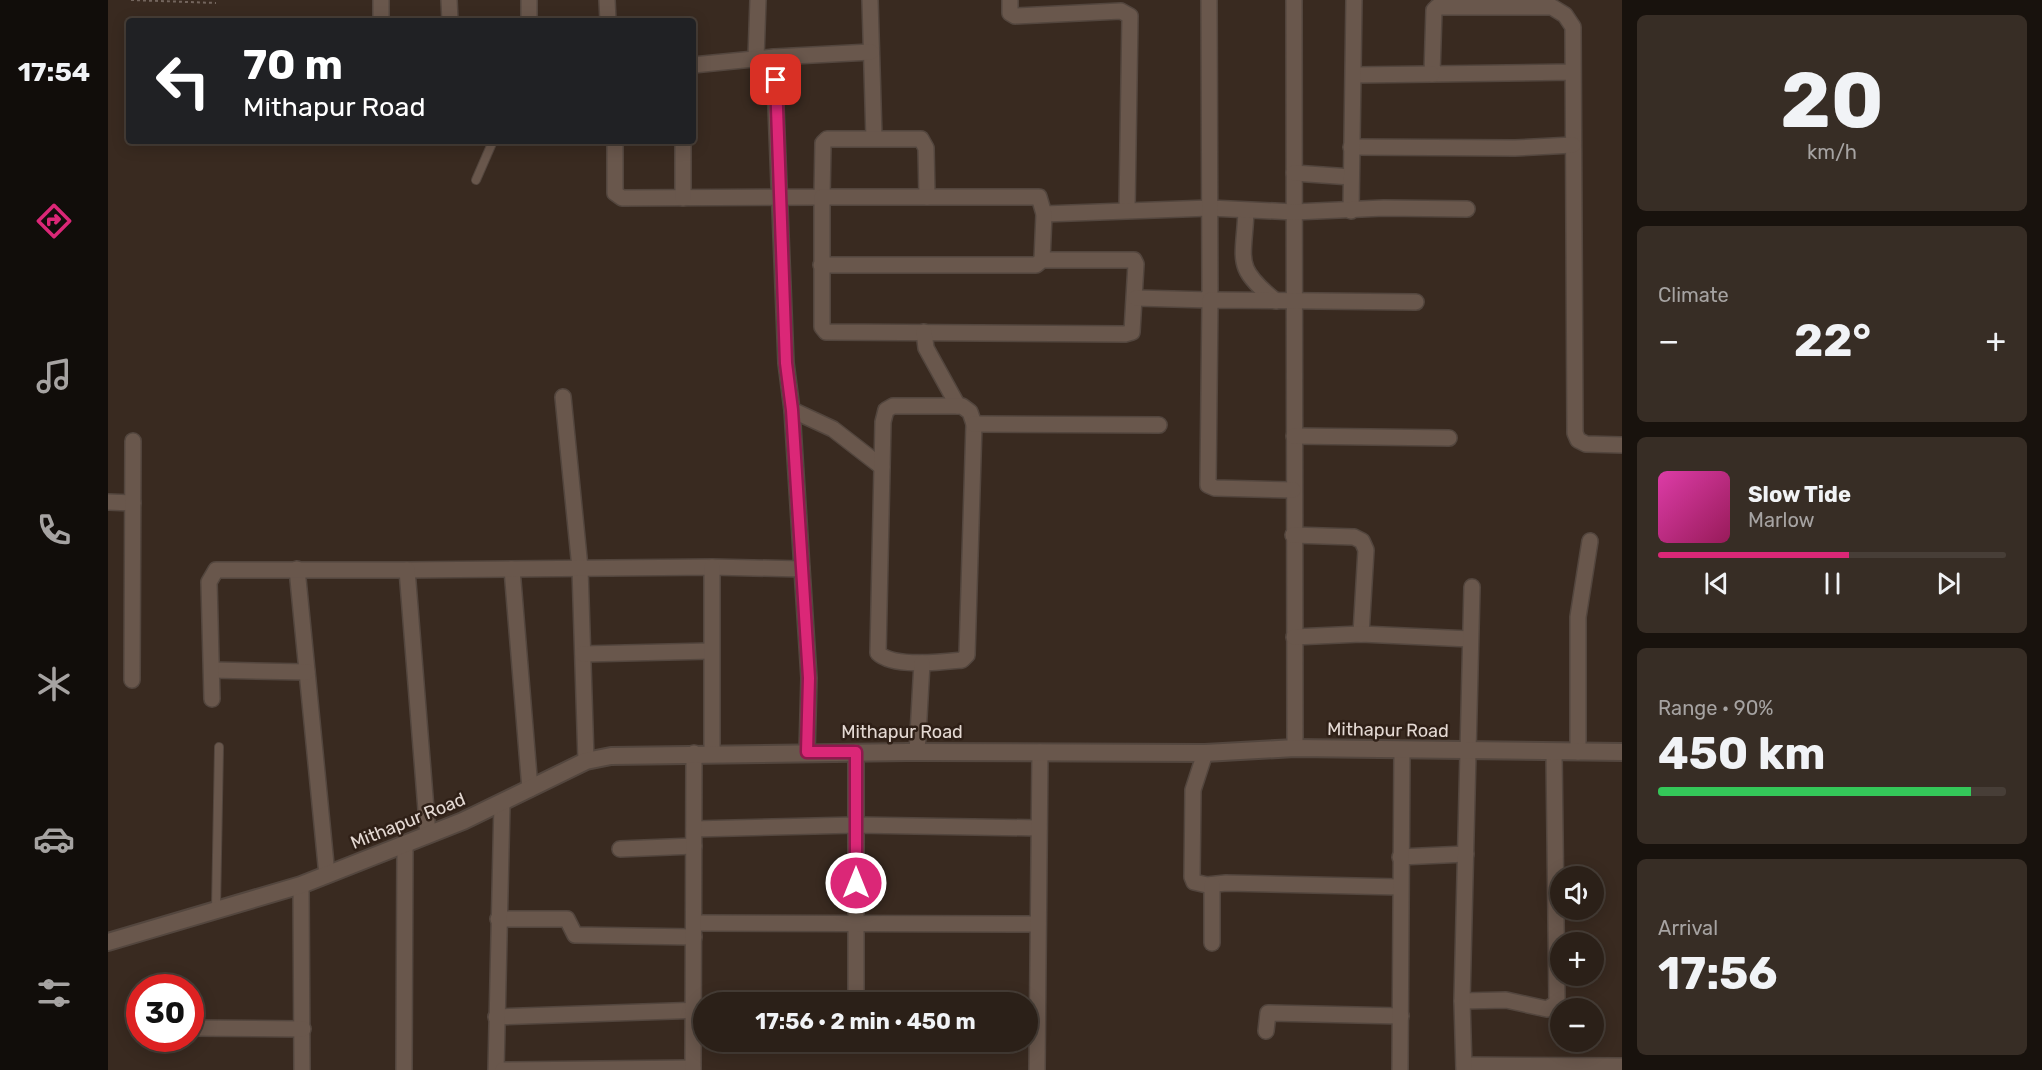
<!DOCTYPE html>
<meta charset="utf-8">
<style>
body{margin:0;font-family:Rubik,sans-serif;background:#372d25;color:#f1f3f6;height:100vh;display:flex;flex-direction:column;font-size:22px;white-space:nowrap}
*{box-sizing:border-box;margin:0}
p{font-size:20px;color:#a6a3a2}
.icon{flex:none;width:33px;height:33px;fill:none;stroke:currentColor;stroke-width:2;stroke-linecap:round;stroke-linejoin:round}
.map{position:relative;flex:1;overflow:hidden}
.drawer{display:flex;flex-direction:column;gap:15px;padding:15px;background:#18120d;width:420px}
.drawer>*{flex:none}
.guide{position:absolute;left:18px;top:18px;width:570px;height:126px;border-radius:6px;box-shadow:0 3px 15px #0003,0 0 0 2px #473e37;background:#202124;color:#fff;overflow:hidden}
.tools{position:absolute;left:1442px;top:866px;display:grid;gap:12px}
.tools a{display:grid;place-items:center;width:54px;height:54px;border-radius:50%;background:#2b2018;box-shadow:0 3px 15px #0003,0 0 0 2px #473e37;font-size:30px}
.speed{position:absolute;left:18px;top:974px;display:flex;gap:12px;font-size:30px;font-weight:700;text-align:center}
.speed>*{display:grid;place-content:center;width:78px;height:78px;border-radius:50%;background:#2b2018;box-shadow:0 3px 15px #0003,0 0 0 2px #473e37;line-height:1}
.speed .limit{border:9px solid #d22;background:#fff;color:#111}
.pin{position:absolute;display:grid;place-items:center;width:51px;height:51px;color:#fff;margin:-26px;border-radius:12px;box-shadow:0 3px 9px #0006}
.me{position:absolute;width:66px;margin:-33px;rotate:0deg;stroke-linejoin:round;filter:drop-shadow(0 0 4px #0008)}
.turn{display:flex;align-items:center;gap:21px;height:126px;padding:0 18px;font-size:27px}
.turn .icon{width:78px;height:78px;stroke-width:2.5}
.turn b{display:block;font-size:42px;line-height:51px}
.big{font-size:45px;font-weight:700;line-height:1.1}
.drawer .card{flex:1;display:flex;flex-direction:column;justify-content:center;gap:9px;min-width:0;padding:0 21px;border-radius:9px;background:#372d25}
.drawer .dial{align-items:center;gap:0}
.dial b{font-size:78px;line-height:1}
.song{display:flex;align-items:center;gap:18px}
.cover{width:72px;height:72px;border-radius:9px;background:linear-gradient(135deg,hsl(320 70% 55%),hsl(330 70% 35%))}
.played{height:6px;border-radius:3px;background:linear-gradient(90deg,#db2777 55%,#473e37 55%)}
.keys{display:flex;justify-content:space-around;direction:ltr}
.heat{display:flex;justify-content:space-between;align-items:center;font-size:33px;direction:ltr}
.charge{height:9px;border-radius:4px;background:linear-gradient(90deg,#34c759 90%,#473e37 0)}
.trip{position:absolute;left:585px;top:992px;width:345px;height:60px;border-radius:30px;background:#2b2018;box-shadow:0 3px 15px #0003,0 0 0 2px #473e37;font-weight:700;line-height:60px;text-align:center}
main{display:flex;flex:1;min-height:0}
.tab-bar{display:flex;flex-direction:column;width:108px;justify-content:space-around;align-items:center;background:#110d0a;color:#a6a3a2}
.tab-bar .icon{width:42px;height:42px}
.tab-bar .current{color:#db2777}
.tab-bar b{font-size:27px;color:#f1f3f6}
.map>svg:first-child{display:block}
</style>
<main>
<nav class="tab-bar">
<b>17:54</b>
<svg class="icon current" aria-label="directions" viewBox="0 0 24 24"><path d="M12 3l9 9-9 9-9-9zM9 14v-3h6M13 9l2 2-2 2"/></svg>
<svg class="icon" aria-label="music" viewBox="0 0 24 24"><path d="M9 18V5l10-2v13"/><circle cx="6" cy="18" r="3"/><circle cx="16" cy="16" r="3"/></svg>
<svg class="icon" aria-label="phone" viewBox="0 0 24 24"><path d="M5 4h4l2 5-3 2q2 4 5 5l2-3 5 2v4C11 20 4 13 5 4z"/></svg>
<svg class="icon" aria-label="climate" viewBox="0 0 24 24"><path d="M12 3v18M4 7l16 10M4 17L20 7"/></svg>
<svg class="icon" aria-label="car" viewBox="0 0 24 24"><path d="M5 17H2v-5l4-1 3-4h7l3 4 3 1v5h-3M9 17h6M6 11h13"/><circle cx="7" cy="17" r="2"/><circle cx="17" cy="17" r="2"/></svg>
<svg class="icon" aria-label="filters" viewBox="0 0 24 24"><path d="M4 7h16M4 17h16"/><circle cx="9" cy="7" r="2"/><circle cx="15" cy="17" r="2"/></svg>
</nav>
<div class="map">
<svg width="1514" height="1070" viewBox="0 0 1514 1070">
<rect width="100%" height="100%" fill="#392a20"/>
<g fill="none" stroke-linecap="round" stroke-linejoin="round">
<g stroke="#53463e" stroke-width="10">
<g id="service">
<path d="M368,180L385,141"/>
<path d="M108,909L111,747"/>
</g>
</g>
<g stroke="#53463e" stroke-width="18">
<g id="minor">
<path d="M273,0V21"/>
<path d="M341,0L342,21"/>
<path d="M421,0V21"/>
<path d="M499,0L500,21"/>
<path d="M762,0L766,138"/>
<path d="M902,0V13L907,16L1013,11L1022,16L1019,209"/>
<path d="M1186,0L1187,748"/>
<path d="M666,57L678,363L684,410L725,429L774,467"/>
<path d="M648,58L650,0"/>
<path d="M585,65L666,57L763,52"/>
<path d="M1465,72L1324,74L1326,10L1329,7H1444L1457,15L1465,27L1467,433L1470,440L1478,444L1514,445"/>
<path d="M1246,75L1324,74"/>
<path d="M507,141V193L514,198L714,197L715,143L719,139H813L818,148L819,197"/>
<path d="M575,141V198"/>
<path d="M1243,147L1407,148L1465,145"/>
<path d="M1186,173L1243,177"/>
<path d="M1138,211C1136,261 1125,267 1168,301"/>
<path d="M1243,211L1246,0"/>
<path d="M936,214L1102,208L1186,212L1276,208L1359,209"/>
<path d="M713,265H928L934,260H1026L1028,264L1024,332L1017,334L718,332L714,327V197H931L936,214L934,260"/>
<path d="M1028,298L1102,300L1101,0"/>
<path d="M816,332L818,348L850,406"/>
<path d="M455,397L472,568L478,761"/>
<path d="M785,406H854L862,412L866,424L859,655L854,660C834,662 785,668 770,653L775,422L778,410Z"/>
<path d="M866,424L1051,425"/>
<path d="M1186,436L1341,438"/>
<path d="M1185,490L1107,488L1100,485L1102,300L1308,302"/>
<path d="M0,502L25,503"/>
<path d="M1185,535L1246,537L1254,541L1258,550L1253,634"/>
<path d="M189,569L219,875"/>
<path d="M404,569L422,789"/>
<path d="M694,569L701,678L699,752"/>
<path d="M299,570L604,567L694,569L684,410"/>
<path d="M1186,637L1253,634L1362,639"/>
<path d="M475,654L603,651"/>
<path d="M104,670L199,672"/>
<path d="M24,680L25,441"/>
<path d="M104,699L101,582L108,570H299L320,835"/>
<path d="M748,752V1002"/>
<path d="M809,752L814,663"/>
<path d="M1470,752V617L1482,541"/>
<path d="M604,753V567"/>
<path d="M1097,753L1085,790L1084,877L1086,882L1099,885L1118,883L1292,887"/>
<path d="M586,829L748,825L931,828"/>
<path d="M512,849L586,846"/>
<path d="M1292,857L1358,854"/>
<path d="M193,885L194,1070"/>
<path d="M390,919H459L467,935L586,937"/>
<path d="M586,923L930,924"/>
<path d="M1104,943V885"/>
<path d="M1354,1001L1398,1000L1439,1009L1449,1003L1446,752"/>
<path d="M388,1017L595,1010"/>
<path d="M82,1028L195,1029"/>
<path d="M1158,1031L1160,1013L1293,1016"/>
<path d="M1356,1065L1514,1066"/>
<path d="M296,1070L297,844"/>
<path d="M388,1070L394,803"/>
<path d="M395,1070L585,1068"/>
<path d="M585,1070L586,753"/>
<path d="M929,1070L932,752"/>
<path d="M1292,1070L1294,750"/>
<path d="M1356,1070L1354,1001L1364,587"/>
</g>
</g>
<g stroke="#53463e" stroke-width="20">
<path id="tertiary" d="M0,942L193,885L355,821L478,761L503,756L800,752L1097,753L1187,748L1514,752"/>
</g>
<path stroke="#73655d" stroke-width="2" stroke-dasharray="3 3" stroke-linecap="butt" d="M23,0L108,3"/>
<use href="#service" stroke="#69574c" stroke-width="8"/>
<use href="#minor" stroke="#69574c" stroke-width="15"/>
<use href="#tertiary" stroke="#69574c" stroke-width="16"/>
</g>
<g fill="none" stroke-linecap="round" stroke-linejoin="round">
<g stroke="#8e194d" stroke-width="15">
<path id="route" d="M668,80L678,363L684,410L701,678L699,752H748V883"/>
</g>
<use href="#route" stroke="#db2777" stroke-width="10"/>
</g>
<g text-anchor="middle" stroke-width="5" stroke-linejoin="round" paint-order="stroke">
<g font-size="18" fill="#e4d9d3" stroke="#2f2017">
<text transform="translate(1280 730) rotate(1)" y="6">Mithapur Road</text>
<text x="794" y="738">Mithapur Road</text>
<text transform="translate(300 821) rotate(-22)" y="6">Mithapur Road</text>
</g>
</g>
</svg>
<div class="tools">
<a><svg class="icon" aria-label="sound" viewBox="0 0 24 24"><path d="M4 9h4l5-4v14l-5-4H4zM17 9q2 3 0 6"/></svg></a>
<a>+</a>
<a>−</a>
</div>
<div class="speed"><div class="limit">30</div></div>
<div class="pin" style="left:668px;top:80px;background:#d93025"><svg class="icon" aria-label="arrive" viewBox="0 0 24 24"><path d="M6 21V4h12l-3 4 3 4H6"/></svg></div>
<svg class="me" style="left:748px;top:883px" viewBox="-20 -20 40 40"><circle r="17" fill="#db2777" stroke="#fff" stroke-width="3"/><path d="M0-11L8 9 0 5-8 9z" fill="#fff"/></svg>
<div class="trip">17:56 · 2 min · 450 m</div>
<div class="guide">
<div class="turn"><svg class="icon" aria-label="left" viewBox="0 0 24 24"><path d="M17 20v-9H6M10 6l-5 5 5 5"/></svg><div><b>70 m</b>Mithapur Road</div></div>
</div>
</div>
<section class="drawer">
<div class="card dial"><b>20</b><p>km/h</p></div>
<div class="card"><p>Climate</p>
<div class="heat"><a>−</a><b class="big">22°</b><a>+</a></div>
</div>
<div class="card">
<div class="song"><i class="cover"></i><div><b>Slow Tide</b><p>Marlow</p></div></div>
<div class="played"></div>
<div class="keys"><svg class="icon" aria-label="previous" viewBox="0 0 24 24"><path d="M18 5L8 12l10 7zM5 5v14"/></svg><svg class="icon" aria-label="pause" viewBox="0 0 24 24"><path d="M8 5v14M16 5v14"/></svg><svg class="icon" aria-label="next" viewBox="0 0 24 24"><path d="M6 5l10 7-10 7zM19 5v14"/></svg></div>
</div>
<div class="card"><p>Range · 90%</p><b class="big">450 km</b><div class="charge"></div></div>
<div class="card"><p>Arrival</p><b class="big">17:56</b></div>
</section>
</main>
